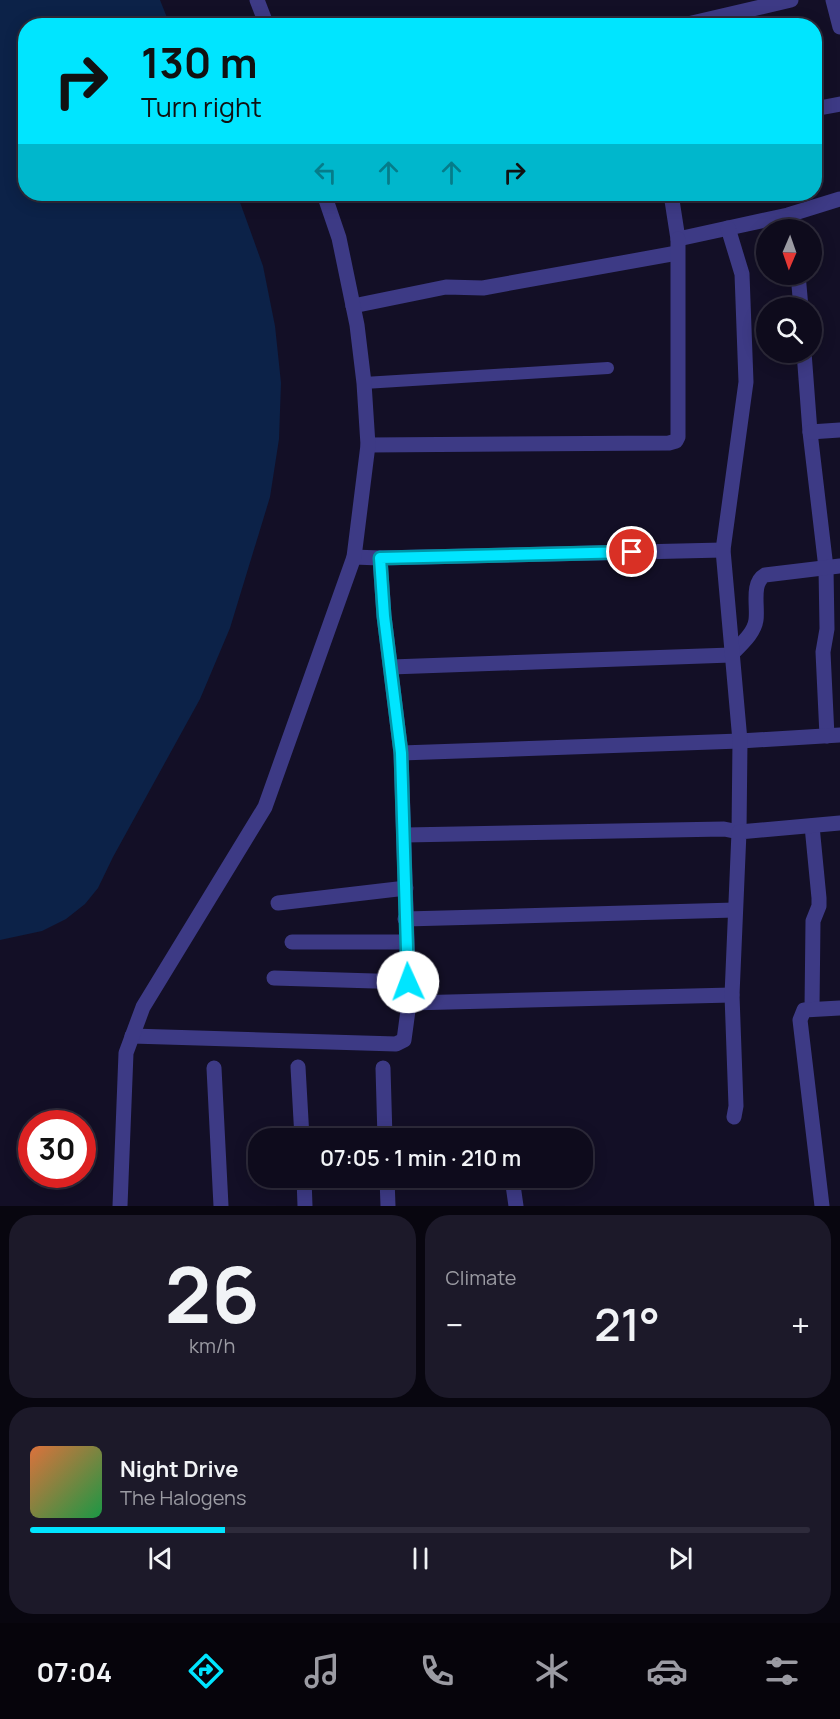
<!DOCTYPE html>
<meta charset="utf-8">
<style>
body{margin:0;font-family:Manrope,sans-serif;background:#1c1929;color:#f1f3f6;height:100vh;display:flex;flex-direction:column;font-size:22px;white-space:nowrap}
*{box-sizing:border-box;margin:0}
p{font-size:20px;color:#9b9ba3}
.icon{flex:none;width:33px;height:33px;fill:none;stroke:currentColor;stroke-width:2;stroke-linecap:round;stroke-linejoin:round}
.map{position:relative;height:1206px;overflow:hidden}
.drawer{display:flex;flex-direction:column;gap:9px;padding:9px;background:#08060f;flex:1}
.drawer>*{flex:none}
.guide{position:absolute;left:18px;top:18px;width:804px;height:183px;border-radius:24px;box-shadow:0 3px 15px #0003,0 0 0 2px #2e2b3b;background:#00e5ff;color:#111;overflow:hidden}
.needle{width:39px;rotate:182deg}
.buttons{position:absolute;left:756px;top:219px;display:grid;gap:12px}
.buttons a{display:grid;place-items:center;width:66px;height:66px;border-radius:50%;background:#0e0b1c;box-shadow:0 3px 15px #0003,0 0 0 2px #2e2b3b;font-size:30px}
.speed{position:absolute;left:18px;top:1110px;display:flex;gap:12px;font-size:30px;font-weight:700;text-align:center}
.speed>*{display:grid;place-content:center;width:78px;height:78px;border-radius:50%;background:#0e0b1c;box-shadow:0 3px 15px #0003,0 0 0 2px #2e2b3b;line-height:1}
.speed .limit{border:9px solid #d22;background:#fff;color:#111}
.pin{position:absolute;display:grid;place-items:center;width:51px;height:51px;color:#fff;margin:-26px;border:3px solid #fff;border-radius:50%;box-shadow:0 2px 6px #0007}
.me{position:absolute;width:66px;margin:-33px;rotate:358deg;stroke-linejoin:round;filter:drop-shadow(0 0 4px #0008)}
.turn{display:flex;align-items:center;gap:21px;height:126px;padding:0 24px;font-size:27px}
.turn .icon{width:78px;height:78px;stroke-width:2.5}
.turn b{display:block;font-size:42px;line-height:51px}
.lanes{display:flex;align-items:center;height:57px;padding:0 24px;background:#0003;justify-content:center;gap:30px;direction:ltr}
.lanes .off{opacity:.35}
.big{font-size:45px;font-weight:600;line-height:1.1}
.drawer .tile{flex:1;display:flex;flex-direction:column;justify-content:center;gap:9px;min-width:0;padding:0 21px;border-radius:24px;background:#1c1929}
.drawer .dial{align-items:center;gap:0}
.dial b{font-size:78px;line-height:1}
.song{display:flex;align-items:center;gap:18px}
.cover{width:72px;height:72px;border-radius:9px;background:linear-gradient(135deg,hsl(20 70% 55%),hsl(140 70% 35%))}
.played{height:6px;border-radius:3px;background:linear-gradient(90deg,#00e5ff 25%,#2e2b3b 25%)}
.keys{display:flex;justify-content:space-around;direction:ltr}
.heat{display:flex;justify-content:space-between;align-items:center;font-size:33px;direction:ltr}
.drawer .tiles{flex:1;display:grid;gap:9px;grid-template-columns:1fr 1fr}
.tile:last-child{grid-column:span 2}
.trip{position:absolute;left:248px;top:1128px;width:345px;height:60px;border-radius:24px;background:#0e0b1c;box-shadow:0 3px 15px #0003,0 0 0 2px #2e2b3b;font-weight:600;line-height:60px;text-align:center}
.menu{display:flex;height:96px;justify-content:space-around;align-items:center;background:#06040b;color:#9b9ba3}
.menu .icon{width:42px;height:42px}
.menu .current{color:#00e5ff}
.menu b{font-size:27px;color:#f1f3f6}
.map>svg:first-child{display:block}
</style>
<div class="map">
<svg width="840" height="1206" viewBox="0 0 840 1206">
<rect width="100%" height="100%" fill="#130f26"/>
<path fill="#0c2248" d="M0,0H160L170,25L26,26V194H237L263,266L275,326L281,383L279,439L270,497L230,628L200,699L113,857L98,888L85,904L66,919L42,931L0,940Z"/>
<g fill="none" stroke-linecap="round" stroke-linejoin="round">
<path stroke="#3d3a85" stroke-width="12" d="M364,383L608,368"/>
<g stroke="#3d3a85" stroke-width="15">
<path d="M257,0L267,26"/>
<path d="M833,0L840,27"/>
<path d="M679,26L791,0"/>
<path d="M814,109L840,104"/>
<path d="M671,194L678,239L788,215L840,199"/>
<path d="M798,274L801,308"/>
<path d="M353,306L446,287L483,288L677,253"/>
<path d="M804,352L810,432L826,568L827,629L823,652L827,736"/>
<path d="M810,432L840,430"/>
<path d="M368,445L669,443L676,441L678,437V239"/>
<path d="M380,558L723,550"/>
<path d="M391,667L731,655C740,645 754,634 756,620C758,606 751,583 765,575L840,566"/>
<path d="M401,753L740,741L840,735"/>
<path d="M812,826L819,898V906L813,921L812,1008"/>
<path d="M405,835L724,829L739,832L740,741L723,550L746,382L742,274L728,228"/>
<path d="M278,903L406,888"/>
<path d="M405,919L735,910"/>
<path d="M292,942H406"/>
<path d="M274,978L408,982"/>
<path d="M409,1003L732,995"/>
<path d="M132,1036L396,1044L404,1040L409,1003L401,753L384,616L380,558L354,557"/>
<path d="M298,1067L302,1138"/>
<path d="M214,1068L221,1206"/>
<path d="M383,1068L385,1138"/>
<path d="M734,1117L736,1106L732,995L739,832L840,823"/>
<path d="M304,1178L305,1206"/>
<path d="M387,1178L388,1206"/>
<path d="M512,1178L516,1206"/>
<path d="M120,1206L126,1053L143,1007L265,807L354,557L368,445L364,383L357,325L339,238L324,194"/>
<path d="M822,1206L800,1020L804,1010L840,1008"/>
</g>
</g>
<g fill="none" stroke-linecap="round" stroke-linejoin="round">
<g stroke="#0095a6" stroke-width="15">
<path id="route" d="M408,982L401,753L384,616L380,558L632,552"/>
</g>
<use href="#route" stroke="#00e5ff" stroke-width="10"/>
</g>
</svg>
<div class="buttons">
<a><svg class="needle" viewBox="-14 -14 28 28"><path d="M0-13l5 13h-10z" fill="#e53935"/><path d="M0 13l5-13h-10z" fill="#9b9ba3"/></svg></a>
<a><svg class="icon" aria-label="search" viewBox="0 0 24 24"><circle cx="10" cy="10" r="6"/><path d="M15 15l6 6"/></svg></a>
</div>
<div class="speed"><div class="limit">30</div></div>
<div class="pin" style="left:632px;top:552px;background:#d93025"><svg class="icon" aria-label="arrive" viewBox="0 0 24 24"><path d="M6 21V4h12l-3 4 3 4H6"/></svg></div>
<svg class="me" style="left:408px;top:982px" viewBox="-20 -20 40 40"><circle r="19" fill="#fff"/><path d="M0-13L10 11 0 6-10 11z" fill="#00e5ff"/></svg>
<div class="trip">07:05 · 1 min · 210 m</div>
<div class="guide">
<div class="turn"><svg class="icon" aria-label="right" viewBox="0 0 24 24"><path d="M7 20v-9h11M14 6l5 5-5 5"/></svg><div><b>130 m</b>Turn right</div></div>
<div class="lanes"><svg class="icon off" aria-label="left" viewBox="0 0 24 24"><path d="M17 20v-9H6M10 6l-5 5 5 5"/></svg><svg class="icon off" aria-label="ahead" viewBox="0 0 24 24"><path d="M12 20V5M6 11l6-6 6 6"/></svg><svg class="icon off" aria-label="ahead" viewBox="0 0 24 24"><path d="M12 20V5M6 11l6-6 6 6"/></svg><svg class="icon" aria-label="right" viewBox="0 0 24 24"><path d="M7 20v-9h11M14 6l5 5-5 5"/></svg></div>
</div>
</div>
<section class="drawer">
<div class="tiles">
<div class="tile dial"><b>26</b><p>km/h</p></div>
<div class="tile"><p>Climate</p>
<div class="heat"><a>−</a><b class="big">21°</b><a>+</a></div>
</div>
<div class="tile">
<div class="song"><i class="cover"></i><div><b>Night Drive</b><p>The Halogens</p></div></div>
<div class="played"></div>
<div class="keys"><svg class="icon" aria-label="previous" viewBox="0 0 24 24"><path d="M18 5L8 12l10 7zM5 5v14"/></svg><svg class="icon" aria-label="pause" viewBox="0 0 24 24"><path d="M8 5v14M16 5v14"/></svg><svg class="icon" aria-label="next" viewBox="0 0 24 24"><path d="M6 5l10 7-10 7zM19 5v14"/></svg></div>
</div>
</div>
</section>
<nav class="menu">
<b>07:04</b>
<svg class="icon current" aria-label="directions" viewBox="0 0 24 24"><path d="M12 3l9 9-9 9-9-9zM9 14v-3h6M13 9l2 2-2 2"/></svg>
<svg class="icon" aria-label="music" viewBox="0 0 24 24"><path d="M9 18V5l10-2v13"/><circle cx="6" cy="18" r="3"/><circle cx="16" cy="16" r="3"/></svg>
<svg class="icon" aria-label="phone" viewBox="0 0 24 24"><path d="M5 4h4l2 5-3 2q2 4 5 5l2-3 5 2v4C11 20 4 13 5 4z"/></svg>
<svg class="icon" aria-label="climate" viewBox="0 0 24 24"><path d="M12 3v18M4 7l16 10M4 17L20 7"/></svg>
<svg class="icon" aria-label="car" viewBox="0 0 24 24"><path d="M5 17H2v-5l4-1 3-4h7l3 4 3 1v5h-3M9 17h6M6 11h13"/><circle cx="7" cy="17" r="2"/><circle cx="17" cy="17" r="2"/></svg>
<svg class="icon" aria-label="filters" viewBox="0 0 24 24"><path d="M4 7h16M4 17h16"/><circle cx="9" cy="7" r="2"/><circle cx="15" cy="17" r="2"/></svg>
</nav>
